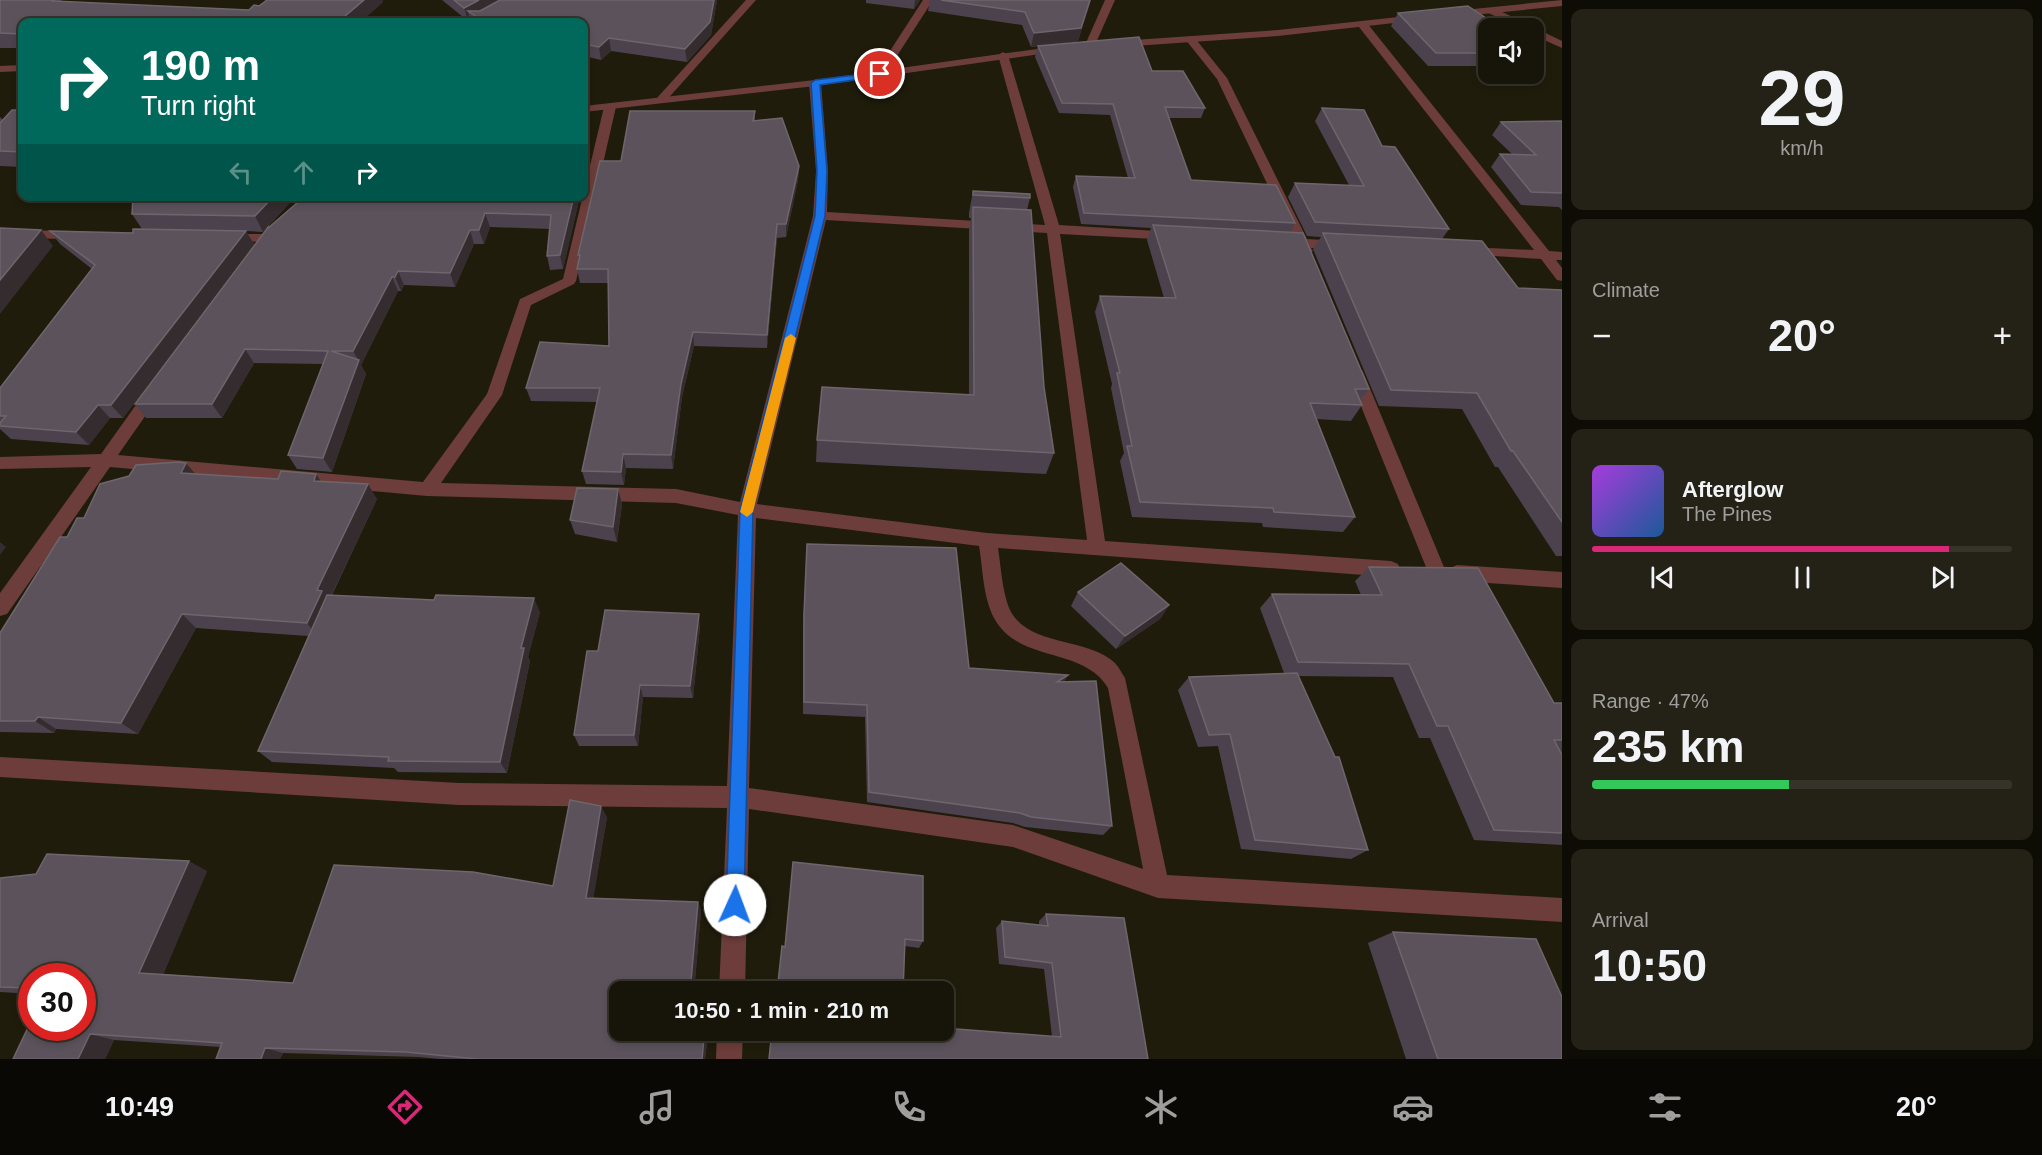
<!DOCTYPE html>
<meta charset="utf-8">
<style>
body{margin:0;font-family:Arial,sans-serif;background:#242217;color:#f1f3f6;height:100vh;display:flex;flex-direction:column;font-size:22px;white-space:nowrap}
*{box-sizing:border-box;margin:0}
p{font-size:20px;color:#9e9f9c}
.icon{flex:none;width:33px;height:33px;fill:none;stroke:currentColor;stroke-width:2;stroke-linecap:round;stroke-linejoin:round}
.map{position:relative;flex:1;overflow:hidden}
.sheet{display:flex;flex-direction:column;gap:9px;padding:9px;background:#0d0c05;width:480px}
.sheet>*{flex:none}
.guide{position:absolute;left:18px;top:18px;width:570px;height:183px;border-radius:12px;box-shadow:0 3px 9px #0003,0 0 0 2px #36342a;background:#00695c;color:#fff;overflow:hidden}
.tools{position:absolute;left:1478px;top:18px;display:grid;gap:12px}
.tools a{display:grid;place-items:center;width:66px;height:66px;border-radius:12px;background:#171509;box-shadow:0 3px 9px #0003,0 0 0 2px #36342a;font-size:30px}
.speed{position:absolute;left:18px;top:963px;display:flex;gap:12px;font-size:30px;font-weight:700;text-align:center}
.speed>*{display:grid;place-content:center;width:78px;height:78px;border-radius:50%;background:#171509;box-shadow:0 3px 9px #0003,0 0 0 2px #36342a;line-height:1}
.speed .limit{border:9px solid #d22;background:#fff;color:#111}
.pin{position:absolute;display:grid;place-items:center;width:51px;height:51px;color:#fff;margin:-26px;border:3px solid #fff;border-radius:50%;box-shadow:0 2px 6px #0007}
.me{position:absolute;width:66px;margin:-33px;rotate:2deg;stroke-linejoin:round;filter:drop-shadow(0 0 4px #0008)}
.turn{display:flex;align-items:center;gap:21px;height:126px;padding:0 24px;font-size:27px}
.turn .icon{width:78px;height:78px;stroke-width:2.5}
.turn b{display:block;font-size:42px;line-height:51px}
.lanes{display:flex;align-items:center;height:57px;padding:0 24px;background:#0003;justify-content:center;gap:30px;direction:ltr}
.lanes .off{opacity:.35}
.big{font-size:45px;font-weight:800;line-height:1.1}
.sheet .card{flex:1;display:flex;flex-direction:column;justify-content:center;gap:9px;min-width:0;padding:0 21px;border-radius:12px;background:#242217}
.sheet .dial{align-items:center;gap:0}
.dial b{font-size:78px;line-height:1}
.song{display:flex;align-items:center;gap:18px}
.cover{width:72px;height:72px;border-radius:9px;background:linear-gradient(135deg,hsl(280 70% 55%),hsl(210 70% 35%))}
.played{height:6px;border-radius:3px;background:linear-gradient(90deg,#db2777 85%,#36342a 85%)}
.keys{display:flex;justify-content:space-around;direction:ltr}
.heat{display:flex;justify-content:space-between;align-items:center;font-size:33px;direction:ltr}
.charge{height:9px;border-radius:4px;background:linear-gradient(90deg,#34c759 47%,#36342a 0)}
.trip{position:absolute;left:609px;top:981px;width:345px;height:60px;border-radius:12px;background:#171509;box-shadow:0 3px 9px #0003,0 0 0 2px #36342a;font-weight:800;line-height:60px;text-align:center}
.tabs{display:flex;height:96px;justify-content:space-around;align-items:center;background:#090804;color:#9e9f9c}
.tabs .icon{width:42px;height:42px}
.tabs .selected{color:#db2777}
.tabs b{font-size:27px;color:#f1f3f6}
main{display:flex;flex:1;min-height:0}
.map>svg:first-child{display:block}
</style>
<main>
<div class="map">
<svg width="1562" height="1059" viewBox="0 0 1562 1059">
<rect width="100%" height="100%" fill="#1f1c0c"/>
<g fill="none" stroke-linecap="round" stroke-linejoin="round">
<g fill="#6c3d3a" fill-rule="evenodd">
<path d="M746,0H756L664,103H656V99Z"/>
<path d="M923,0H933L884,76H876L875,74Z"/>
<path d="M1105,0H1115L1095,45L1086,47L1085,45Z"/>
<path d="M1486,8H1494L1562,41V48L1533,35V28H1521L1486,12Z"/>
<path d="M1359,23H1367L1549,251L1562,252V260H1556L1562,268V281L1557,280L1541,259L1463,254L1461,251L1463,248L1468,247L1534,250L1359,27Z"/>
<path d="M1190,36L1194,37L1227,78L1307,239L1342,241L1349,245L1347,248H1311L1313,251L1306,255L1301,254L1297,247L1277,245L1275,242L1277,239L1293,238L1217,79L1185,39Z"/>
<path d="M1003,52L1008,55L1059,225L1174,232L1181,236L1174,240L1060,234L1105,541L1391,561L1398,564L1400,569L1398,574L1391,577L998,548C1001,567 1002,590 1009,608C1027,648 1086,636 1115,663C1119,667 1122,674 1125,678L1167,875L1562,898V922L1158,898L1013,847L749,809L745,992H719L727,808L459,805L0,777V757L459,783L727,786L738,515L676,503L427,496L110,467L7,614L0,616V593L91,467L0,469V457L101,454L148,388H160L162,392L118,455L423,482L487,394L520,299L563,279L604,107L610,104L616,107L576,281L574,284L531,305L502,395L441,483L676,489L740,502L813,216L816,171L809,83L815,80L821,83L828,171L827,212L1045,225L998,55ZM826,220L1047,233L1087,540L987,533L757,504ZM756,518L979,546C983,570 983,597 994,618C1019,664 1083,646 1108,688L1143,869L1013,825L749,788Z"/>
<path d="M0,230L77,231L84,235L77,239L0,238Z"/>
<path d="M227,234H268L275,238L268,242L222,241L220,238Z"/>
<path d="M1356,369L1362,370L1364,374L1446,572L1444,577L1437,580L1430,577L1428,572L1348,374L1350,370Z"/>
<path d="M1457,565L1562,572V588L1457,581L1450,578L1448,573L1450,568Z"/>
<path d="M717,1030H743L742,1059H716Z"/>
</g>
<g fill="#6c3d3a" fill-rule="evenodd">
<path d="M1562,0V6L1453,17L1448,14L1453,11Z"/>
<path d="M1417,15L1422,18L1421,20L1278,36L1119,47L1114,44L1119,41L1278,30Z"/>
<path d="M1058,46L1063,49L1062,51L815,86L584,112V106L815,80Z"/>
<path d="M22,65V71L0,72V66Z"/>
</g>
</g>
<g fill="#4c424d">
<path d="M0,0H61L62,2L249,10L259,6L383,2L360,22H22V48H0Z"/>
<path d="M442,0H717L711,35L687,62L611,51L601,60L584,56V22H471L470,20L468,21Z"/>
<path d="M866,0H920L914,9L866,3Z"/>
<path d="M930,0H1091L1078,41L1031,47L1022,25L928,11Z"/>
<path d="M1398,13L1488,28V66H1428L1391,26Z"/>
<path d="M1038,46L1152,71L1205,108L1201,118H1169L1191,180L1295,223L1291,232L1369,389L1360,401L1362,405L1351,421L1316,419L1355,517L1343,532L1263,527L1262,523L1132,517L1120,461L1124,453L1111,388L1112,384L1095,312L1100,296L1164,298L1147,240L1151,228L1081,224L1073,187L1076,176L1128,178L1110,115L1059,113L1035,57Z"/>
<path d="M22,105V167L0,166V117L3,120Z"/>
<path d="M1322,108L1382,146L1449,229L1442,239L1518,288L1562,290V556H1556L1498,467H1495L1462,409L1379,406L1313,249L1321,237L1307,236L1288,197L1295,183L1349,185L1315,121Z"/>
<path d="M755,111V121L799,166L798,180L786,237L777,238L767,348L694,346L682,397L673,469L626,468L624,485L586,484L582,471L597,402L531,401L526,388L609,346L608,283H580L577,269L579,260L578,255L621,161Z"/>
<path d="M1562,121V210L1559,207L1521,205L1491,167L1500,154H1512L1492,135L1501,122Z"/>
<path d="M973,191L1030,198L1027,210L1044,387L1054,453L1046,474L816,462L817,440L969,395V230L971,218H969V213Z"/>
<path d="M296,196L263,232L246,231L254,244L123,418H110L89,445L11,439L0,429V388L92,269L60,244L50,231L133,233L142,229L132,214Z"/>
<path d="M580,196L563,269L550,270L547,256L550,229L490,227L484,244H474L455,287L404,285L401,291H398L361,365L366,374L332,472L297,469L288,455L323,364L254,363L222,418H146L135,404L270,227Z"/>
<path d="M195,474L321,481L377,499L332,595L540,612L528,657L530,661L507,773L398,772L394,768L272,762L258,751L308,636L196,628L138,734L56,729L54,733L0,732V633L84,518Z"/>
<path d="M618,489L622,504L617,542L575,534L570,520Z"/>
<path d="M807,544L969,668L1068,675L1064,682L1112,826L1103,835L1025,827L1013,823L867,802L865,717L803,714V627Z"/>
<path d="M1369,567L1554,703H1562V845L1474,840L1430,738H1419L1393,677L1298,676L1368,850L1351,859L1241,849L1218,746L1198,747L1178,690L1189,677L1284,673L1260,608L1272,594L1361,595L1355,581Z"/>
<path d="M1078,592L1169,605L1160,619L1116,649L1071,606Z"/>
<path d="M700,626L693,698L643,697L638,746H579L574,735L598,651Z"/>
<path d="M607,817L593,898L698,902L701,911L694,992H620L690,1037L707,1043L705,1059H440L419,1057L283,1053L280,1059H216L220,1047L114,1040L105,1059L82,1028L32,976V994L0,992V878L207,871L163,974L293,983L553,886Z"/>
<path d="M793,862L923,941L919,948L905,946L785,947Z"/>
<path d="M1046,914L1148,1059L1052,1036L1044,969L999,964L996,928L1002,921L1039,925V921Z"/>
<path d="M1393,932L1562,1059H1406L1368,943Z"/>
</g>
<g fill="#342c2e">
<path d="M364,0H383V2L360,22H338Z"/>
<path d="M479,0H505L476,17L468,11L470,20L468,21L464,8Z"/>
<path d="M714,0H717L711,35L687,62L685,49Z"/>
<path d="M915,0H920L914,9Z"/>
<path d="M1090,0H1091L1078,41L1031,47L1034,33Z"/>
<path d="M609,38L611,51L601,60L599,47Z"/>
<path d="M584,163L586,174L584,183Z"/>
<path d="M799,166L798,180L786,237V224Z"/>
<path d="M274,196H296L263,232L255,216Z"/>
<path d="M574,196H580L563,269L560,255Z"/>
<path d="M485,213L490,227L484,244L479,230Z"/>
<path d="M777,224V238L767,348V335Z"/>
<path d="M41,230L53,246L0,314V280Z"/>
<path d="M470,230L474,244L455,287L450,273Z"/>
<path d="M246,231L254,244L123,418L111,405Z"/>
<path d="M398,271L404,285L401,291L395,277Z"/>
<path d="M392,277L398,291L361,365L366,374L332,472L323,458L359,361L353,351Z"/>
<path d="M693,332L694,346L682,397L673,469L671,455L681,384Z"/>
<path d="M245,349L254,363L222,418L212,404Z"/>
<path d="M98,405L110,418L89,445L76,432Z"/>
<path d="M623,454L626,468L624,485L621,472Z"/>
<path d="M186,463L198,477L181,473Z"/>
<path d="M316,474L326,489L314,481Z"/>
<path d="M368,484L377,499L329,600L318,637L307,623L317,590Z"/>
<path d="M618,489L622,504L617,542L613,527Z"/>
<path d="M0,542L6,547L0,555Z"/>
<path d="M534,598L540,612L528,657L530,661L507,773L500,762L521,648Z"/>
<path d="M1169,605L1160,619L1116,649L1125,636Z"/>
<path d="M182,614L196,628L138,734L121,723Z"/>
<path d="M699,614L700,626L693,698L690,686Z"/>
<path d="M1068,675L1061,687L1057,682Z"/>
<path d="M640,685L643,697L638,746L634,735Z"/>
<path d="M38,717L56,729L54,733L35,721Z"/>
<path d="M601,806L607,817L592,907L586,898Z"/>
<path d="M189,861L207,871L161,980L139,973Z"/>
<path d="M698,902L701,911L694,992H690Z"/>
<path d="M687,1030H691L690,1042L686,1037Z"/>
<path d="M90,1034L114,1040L105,1059H78Z"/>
<path d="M704,1038L707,1043L705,1059H702Z"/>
<path d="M265,1048L283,1053L280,1059H261Z"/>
</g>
<g fill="#5b525b" stroke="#6e666c" stroke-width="1.5">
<path d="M0,0H55L53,1L249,10L254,5L259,6L267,0H364L338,22H22V34L0,33Z"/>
<path d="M454,0H479L464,8Z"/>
<path d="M500,0H714L710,22L685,49L609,38L599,47L584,44V22H484L468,11H480Z"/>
<path d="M941,0H1090L1081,28L1034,33L1025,12Z"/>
<path d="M1468,6L1501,28H1488V53H1436L1398,13Z"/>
<path d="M1139,37L1152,71H1183L1205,108L1165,107L1191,180L1276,185L1295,223L1084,213L1076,176L1135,178L1113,104L1062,103L1038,46Z"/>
<path d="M22,105V152L0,151V123L12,110H16Z"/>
<path d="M1322,108L1364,110L1382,146L1395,147L1449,229L1315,222L1295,183L1364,186Z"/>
<path d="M630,111H755L753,121L782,118L799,166L786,224H777L767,335L693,332L681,384L671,455L623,454L621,472L582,471L600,388H526L540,342L609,346L608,269H577L580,255H578L600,161H621Z"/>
<path d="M1562,121V193L1531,192L1500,154L1536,155L1501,122Z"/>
<path d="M973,191L1030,194V198L973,195Z"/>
<path d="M133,196H274L255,216L132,214Z"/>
<path d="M305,196H574L560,255L547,256L551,215L485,213L479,230H470L450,273L398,271L395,277H392L353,351H331L359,360L323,458L288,455L328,351L245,349L212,404H135L269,226L267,229Z"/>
<path d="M973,207L1031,210L1044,387L1054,453L817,440L822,387L974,395Z"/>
<path d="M1153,225L1303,233L1369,389H1355L1362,405L1310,403L1355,517L1274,512L1273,508L1140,502L1127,446H1132L1117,373H1120L1100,296L1176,298Z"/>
<path d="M0,228L41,230L0,280Z"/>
<path d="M133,229L246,231L111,405H98L76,432L0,426V423L6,416H0V388L95,265L50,231L133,233Z"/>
<path d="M1323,233L1482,241L1518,288L1562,290V522L1513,451H1511L1477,393L1391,390Z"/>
<path d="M179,462L186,463L181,473L278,479L281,471L316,474L314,481L368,484L317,590L322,591L307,623L182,614L121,723L38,717L35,721H0V633L60,537H67L77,518H84L100,484L129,476L136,465Z"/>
<path d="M577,488L618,489L613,527L570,520Z"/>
<path d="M807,544L956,548L969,668L1068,675L1057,682L1096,681L1112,826L1031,817L1020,813L869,792L867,705L804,702V614Z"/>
<path d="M1121,563L1169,605L1125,636L1078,592Z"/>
<path d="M1369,567L1478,568L1554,703H1562V740H1554L1562,755V833L1494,830L1448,726H1437L1409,664L1298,662L1272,594L1382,595Z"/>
<path d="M327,595L434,600L436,595L534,598L521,648H524L500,762L388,761L389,757L258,751Z"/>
<path d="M605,610L699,614L690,686L640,685L634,735H574L587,651H598Z"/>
<path d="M1297,673L1335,757H1339L1368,850L1255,840L1230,734L1209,735L1189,677Z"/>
<path d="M570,800L601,806L586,898L698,902L690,992H620V1030H687L686,1037L704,1038L702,1059H477L406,1052L265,1048L261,1059H216L222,1043L90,1034L78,1059H13L32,1019V1028H82V976H32V988L0,987V878L36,874L47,854L189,861L139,973L293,983L334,865L473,872L553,886Z"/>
<path d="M793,862L923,876V941L905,939L903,992H777L782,946L785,947Z"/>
<path d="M1046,914L1124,918L1148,1059H769L772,1030H944V1028L1061,1037L1052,963L1005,957L1002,921L1048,926Z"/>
<path d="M1393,932L1536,939L1562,997V1059H1438Z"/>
</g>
<path fill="#1a73e8" stroke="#114b97" stroke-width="1.5" d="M880,72L884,74L883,76L820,85L827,171L825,216L753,510L744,905L741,911L735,914L729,911L726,905L740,510L815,216L817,171L811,83L815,80Z"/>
<path fill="#f59e0b" d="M791,334L796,338L753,512L747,517L740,512L785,338Z"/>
</svg>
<div class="tools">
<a><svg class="icon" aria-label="sound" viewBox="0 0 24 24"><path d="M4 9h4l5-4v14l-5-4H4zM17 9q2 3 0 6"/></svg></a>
</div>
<div class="speed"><div class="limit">30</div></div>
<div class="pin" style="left:880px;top:74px;background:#d93025"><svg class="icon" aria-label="arrive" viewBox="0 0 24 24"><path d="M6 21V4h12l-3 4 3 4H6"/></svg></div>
<svg class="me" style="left:735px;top:905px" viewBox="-20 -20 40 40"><circle r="19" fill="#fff"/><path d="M0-13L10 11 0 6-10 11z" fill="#1a73e8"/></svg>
<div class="trip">10:50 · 1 min · 210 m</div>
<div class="guide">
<div class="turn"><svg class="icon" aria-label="right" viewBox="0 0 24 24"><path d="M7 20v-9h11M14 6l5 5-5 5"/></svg><div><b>190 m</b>Turn right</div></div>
<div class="lanes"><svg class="icon off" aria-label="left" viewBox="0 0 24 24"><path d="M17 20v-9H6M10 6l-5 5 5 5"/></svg><svg class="icon off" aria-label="ahead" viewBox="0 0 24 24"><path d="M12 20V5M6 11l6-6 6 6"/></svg><svg class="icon" aria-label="right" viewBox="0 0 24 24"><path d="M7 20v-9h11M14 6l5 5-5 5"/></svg></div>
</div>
</div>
<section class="sheet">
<div class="card dial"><b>29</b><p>km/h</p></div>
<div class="card"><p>Climate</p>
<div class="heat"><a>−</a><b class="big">20°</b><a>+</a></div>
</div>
<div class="card">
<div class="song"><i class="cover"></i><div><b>Afterglow</b><p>The Pines</p></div></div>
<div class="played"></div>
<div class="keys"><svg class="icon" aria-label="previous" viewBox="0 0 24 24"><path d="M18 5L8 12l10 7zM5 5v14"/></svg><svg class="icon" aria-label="pause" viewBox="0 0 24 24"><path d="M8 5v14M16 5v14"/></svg><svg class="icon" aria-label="next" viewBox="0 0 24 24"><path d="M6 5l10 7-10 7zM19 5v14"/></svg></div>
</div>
<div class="card"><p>Range · 47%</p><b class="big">235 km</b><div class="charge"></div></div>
<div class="card"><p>Arrival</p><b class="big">10:50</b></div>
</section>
</main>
<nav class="tabs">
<b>10:49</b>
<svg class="icon selected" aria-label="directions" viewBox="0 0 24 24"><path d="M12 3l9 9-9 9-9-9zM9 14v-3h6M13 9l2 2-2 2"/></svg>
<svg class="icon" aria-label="music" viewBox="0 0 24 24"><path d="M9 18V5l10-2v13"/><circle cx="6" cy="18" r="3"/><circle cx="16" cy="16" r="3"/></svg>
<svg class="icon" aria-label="phone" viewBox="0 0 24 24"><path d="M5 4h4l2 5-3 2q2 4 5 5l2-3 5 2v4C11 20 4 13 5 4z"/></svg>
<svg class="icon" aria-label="climate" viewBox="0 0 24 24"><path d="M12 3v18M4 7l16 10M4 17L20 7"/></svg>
<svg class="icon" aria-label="car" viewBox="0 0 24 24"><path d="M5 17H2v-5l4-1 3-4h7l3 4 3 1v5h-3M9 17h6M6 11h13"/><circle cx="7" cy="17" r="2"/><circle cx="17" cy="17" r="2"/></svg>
<svg class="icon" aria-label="filters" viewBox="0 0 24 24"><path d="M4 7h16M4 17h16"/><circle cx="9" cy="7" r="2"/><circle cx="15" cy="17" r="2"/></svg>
<b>20°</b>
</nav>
